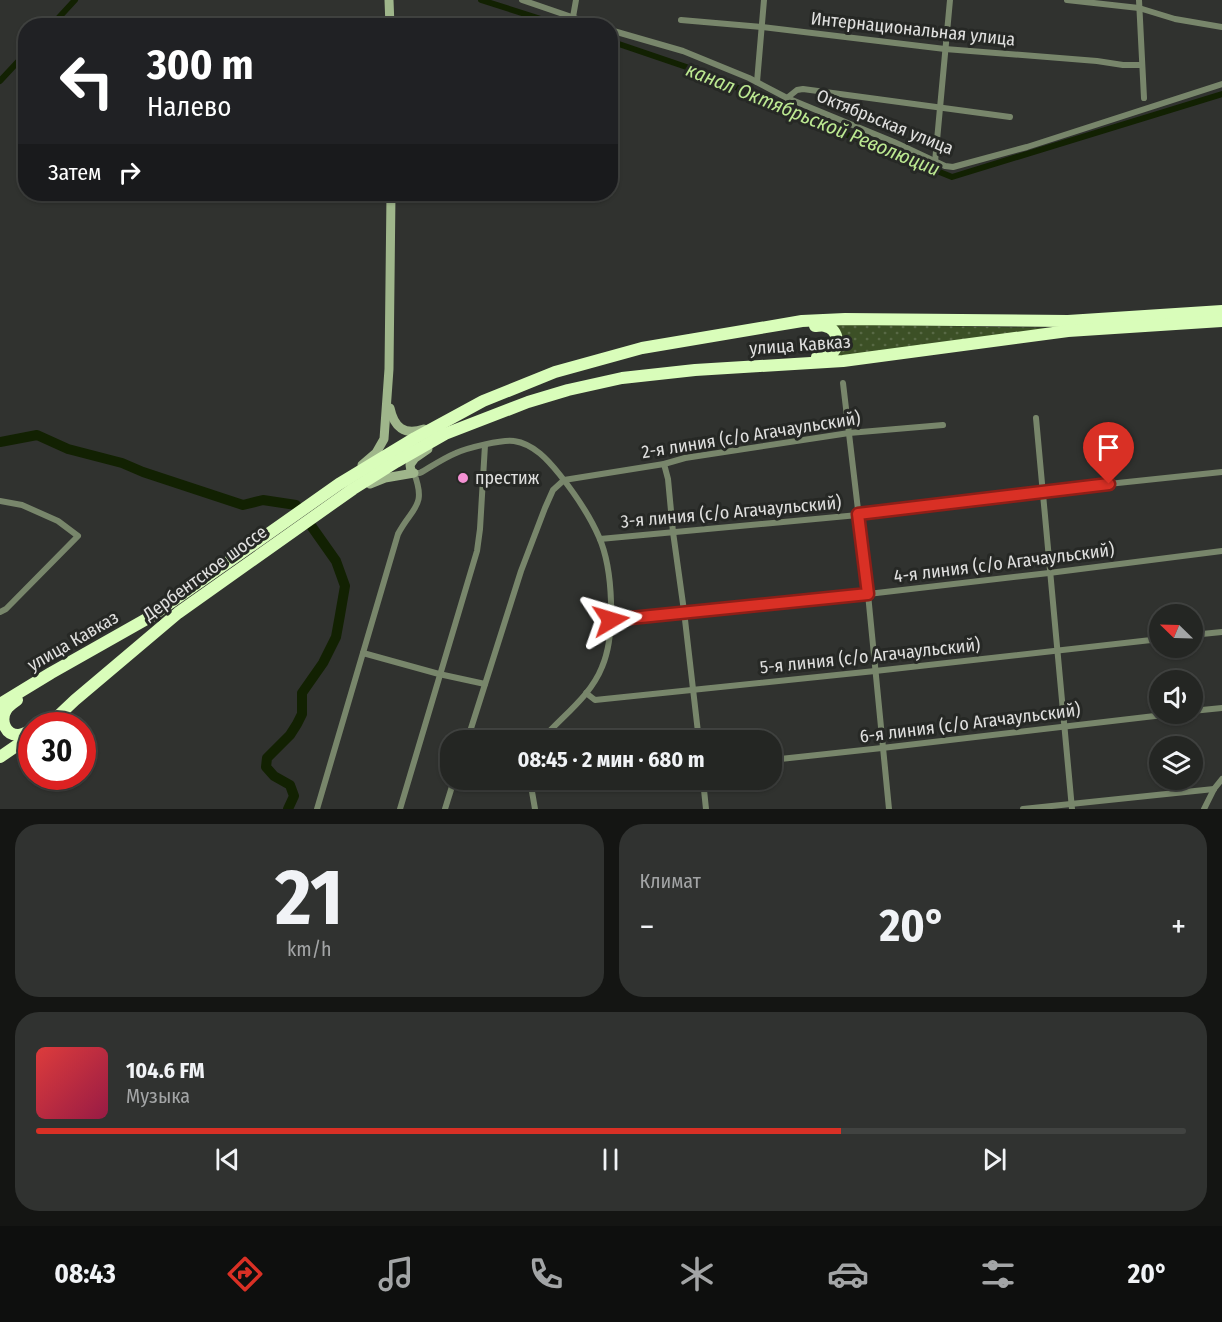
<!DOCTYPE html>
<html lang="ru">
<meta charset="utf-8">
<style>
body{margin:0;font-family:"Fira Sans Condensed",sans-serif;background:#303230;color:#f1f3f6;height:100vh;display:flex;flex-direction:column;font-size:22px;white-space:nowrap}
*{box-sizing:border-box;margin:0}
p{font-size:20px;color:#a3a5a6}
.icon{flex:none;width:33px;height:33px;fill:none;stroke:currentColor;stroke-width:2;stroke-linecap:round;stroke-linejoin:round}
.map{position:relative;height:809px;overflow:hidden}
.side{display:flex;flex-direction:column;gap:15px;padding:15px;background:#141513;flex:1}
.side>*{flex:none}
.hud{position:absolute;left:18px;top:18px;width:600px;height:183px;border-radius:24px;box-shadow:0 2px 4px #0004,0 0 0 2px #414341;background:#202124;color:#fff;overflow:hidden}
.needle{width:39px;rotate:293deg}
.fabs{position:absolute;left:1149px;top:604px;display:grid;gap:12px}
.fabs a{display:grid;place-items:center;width:54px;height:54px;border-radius:50%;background:#242623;box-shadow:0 2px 4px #0004,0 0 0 2px #414341;font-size:30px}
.speed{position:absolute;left:18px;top:712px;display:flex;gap:12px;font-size:30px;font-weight:700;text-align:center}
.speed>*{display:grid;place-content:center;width:78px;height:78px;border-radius:50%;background:#242623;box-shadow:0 2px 4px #0004,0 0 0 2px #414341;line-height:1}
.speed .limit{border:9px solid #d22;background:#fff;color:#111}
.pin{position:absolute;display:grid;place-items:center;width:51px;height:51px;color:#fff;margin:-62px -26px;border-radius:50% 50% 50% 0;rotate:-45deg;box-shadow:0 0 6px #0007}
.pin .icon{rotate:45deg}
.me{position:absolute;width:66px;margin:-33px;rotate:83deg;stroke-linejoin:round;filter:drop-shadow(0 0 4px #0008)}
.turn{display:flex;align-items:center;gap:21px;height:126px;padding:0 30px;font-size:27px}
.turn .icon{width:78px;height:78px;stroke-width:2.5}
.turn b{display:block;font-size:42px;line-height:51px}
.then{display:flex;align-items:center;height:57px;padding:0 30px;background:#0003;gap:12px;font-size:22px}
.big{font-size:45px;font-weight:700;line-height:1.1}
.side .tile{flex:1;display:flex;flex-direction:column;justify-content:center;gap:9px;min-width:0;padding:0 21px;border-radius:24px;background:#303230}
.side .dial{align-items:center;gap:0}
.dial b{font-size:78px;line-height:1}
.song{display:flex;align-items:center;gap:18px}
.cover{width:72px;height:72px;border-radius:9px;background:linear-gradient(135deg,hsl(0 70% 55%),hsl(340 70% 35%))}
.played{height:6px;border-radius:3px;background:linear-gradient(90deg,#d93025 70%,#414341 70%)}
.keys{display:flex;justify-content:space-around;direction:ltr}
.heat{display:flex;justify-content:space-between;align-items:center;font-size:33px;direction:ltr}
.side .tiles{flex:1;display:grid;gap:15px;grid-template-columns:1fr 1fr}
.tile:last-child{grid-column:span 2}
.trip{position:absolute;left:440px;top:730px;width:342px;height:60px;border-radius:24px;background:#242623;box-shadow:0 2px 4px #0004,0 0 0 2px #414341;font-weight:700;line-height:60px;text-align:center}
.dock{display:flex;height:96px;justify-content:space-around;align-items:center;background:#0e0f0e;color:#a3a5a6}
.dock .icon{width:42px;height:42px}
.dock .active{color:#d93025}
.dock b{font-size:27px;color:#f1f3f6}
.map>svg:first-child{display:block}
</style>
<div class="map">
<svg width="1222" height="809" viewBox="0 0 1222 809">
<defs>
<pattern id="grass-dots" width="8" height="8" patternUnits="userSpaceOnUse" patternTransform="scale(1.5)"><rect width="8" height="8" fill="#3c5026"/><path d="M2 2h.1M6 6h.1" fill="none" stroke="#586945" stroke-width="1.8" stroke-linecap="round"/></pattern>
</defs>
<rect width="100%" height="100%" fill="#30322f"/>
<path fill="url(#grass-dots)" d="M832,324L1052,328L836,358C847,345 846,333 832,324Z"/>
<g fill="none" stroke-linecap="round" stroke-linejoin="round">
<g stroke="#122102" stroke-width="6">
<path d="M481,0L563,26"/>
<path d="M51,26L75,0"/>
<path d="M610,41L704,73L813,121L952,177L1222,94"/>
<path d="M0,81L26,53"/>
</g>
<g stroke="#122102" stroke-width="10">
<path d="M0,442L37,435L68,449L122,463L143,472L243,505L263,500L296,505"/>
<path d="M288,809L294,796L290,785L274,776L266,767L267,758L290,735L297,724L302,714V693L323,663L336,637L340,615L345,586L336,561L312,527"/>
</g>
<g stroke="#78866b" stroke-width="6">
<path d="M522,0L598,26"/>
<path d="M1067,0L1139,8L1175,19L1222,27"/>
<path d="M1139,0L1144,98"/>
<path d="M573,17L576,0"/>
<path d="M681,20L762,27L945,49L1097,61L1123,65H1142"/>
<path d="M610,30L683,51L749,78L787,98L894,142L945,166L953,167L1027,147L1222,84"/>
<path d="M757,82L764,0"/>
<path d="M787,98L797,90L803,89L1010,117"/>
<path d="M935,162L950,0"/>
<path d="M843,383L868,594L889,809"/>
<path d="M1036,418L1072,809"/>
<path d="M664,464L668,479L673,532L684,611L699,741"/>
<path d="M0,501L22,505L58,521L78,536L6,609L0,612"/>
<path d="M600,539L858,515L1042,491L1222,472"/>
<path d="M611,620L868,594L1049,573L1222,551"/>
<path d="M1192,635L1222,632"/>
<path d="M363,653L439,674L485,684"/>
<path d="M586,693L595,700L875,671L1160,639"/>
<path d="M1192,711L1222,708"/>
<path d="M467,741L521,571L545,508L553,490L564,480L664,464L685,458L849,433L943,425"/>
<path d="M771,760L882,748L1172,714"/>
<path d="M530,780L535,809"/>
<path d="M703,780L706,809"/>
<path d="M530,785L576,780"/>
<path d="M317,809L398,534C412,507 427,507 414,473H420C432,466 444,458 456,453C467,448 503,439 514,441C534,444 548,460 560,475C575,494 589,514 599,537C613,569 616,634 602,667C591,695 565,714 545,736L542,741"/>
<path d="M400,809L477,551L480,529L485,445"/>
<path d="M445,809L454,780"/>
<path d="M1023,809L1214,789"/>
<path d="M1204,809L1214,789L1222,779"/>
</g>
<g stroke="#9fb68b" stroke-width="9">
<path d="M389,0L390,26"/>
<path d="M390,408C394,427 404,436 424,429"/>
<path d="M362,465L376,453L384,439L389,369L391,194"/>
<path d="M370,484L385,478L414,473L411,471L410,465L415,458L428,449"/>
</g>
<g stroke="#d9fdba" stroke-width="12">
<path d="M815,326C818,326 822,325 825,326C840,329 841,351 827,356C824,357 820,357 817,357"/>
<path d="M17,700C13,703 8,706 6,710C0,720 5,735 18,735C23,735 27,732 32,730"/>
<path d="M0,704L51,673L150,617L339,484L415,438L483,401L555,372L642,348L802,321L845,319L1068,321L1222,311"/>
<path d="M44,726L57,717L75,700L178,613L353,489L396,462L445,434L528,402L568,390L622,378L695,370L843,361L1068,331L1222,321"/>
<path d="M0,757L32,735"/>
</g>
</g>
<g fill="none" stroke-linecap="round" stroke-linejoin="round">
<g stroke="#8d1f18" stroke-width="15">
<path id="route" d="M611,620L868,594L858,514L1109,484"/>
</g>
<use href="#route" stroke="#d93025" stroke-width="10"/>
</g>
<circle fill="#f491d3" stroke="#262825" stroke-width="2" cx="463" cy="478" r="6"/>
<g text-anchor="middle" stroke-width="6" stroke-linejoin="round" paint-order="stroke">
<g font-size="18" fill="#e0e0df" stroke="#262825">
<text transform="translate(913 29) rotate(6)" y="6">Интернациональная улица</text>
<text transform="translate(885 122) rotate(22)" y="6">Октябрьская улица</text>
<text transform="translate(800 345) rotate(-4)" y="6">улица Кавказ</text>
<text transform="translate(751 435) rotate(-9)" y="6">2-я линия (с/о Агачаульский)</text>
<text transform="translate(731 512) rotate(-5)" y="6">3-я линия (с/о Агачаульский)</text>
<text transform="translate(1004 563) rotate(-7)" y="6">4-я линия (с/о Агачаульский)</text>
<text transform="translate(205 573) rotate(-36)" y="6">Дербентское шоссе</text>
<text transform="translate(73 641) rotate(-30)" y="6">улица Кавказ</text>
<text transform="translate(870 656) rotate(-6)" y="6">5-я линия (с/о Агачаульский)</text>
<text transform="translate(970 723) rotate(-7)" y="6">6-я линия (с/о Агачаульский)</text>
</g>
<g font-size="18" fill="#e0e0df" stroke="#262825" text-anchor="start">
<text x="475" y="484">престиж</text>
</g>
<g font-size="20" font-style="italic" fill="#bce991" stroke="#262825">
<text transform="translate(813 119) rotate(22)" y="7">канал Октябрьской Революции</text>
</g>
</g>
</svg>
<div class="fabs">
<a><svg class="needle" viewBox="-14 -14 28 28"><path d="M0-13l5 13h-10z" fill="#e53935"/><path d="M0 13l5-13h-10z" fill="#a3a5a6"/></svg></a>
<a><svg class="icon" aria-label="sound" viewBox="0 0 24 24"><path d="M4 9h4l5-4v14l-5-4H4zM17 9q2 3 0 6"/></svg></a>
<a><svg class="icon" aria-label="layers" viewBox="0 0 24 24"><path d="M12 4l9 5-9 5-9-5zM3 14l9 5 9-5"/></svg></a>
</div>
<div class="speed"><div class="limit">30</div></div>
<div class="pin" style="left:1109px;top:484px;background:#d93025"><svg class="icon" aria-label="arrive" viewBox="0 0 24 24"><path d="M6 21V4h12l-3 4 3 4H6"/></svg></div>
<svg class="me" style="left:611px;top:620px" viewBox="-20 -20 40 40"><path d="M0-17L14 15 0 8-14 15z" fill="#d93025" stroke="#fff" stroke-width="4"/></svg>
<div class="trip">08:45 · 2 мин · 680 m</div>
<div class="hud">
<div class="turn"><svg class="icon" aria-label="left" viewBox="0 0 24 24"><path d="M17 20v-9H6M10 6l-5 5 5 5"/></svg><div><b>300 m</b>Налево</div></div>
<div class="then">Затем<svg class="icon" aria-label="right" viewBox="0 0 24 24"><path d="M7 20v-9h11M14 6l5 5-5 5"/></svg></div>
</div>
</div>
<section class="side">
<div class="tiles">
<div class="tile dial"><b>21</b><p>km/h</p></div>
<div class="tile"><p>Климат</p>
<div class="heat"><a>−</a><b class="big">20°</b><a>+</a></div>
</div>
<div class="tile">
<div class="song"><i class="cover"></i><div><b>104.6 FM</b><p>Музыка</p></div></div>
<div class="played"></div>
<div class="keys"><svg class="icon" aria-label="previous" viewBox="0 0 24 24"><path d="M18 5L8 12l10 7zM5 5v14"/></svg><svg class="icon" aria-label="pause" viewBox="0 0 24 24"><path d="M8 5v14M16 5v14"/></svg><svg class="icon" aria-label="next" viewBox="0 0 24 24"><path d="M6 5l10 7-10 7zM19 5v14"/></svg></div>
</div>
</div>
</section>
<nav class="dock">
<b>08:43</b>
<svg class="icon active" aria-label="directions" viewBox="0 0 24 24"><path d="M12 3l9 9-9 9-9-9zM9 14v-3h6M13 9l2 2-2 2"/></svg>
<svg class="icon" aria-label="music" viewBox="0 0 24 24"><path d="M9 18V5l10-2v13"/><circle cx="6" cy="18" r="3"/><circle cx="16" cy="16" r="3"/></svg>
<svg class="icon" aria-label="phone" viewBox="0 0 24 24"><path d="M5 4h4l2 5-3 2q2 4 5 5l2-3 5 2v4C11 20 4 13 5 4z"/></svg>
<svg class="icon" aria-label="climate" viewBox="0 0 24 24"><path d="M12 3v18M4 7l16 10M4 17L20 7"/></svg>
<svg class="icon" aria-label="car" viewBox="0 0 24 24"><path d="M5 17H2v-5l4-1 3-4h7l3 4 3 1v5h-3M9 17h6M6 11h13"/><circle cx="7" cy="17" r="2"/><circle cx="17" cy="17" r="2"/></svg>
<svg class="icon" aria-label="filters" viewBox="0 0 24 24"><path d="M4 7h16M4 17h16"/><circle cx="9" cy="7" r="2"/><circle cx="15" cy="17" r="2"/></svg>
<b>20°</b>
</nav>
